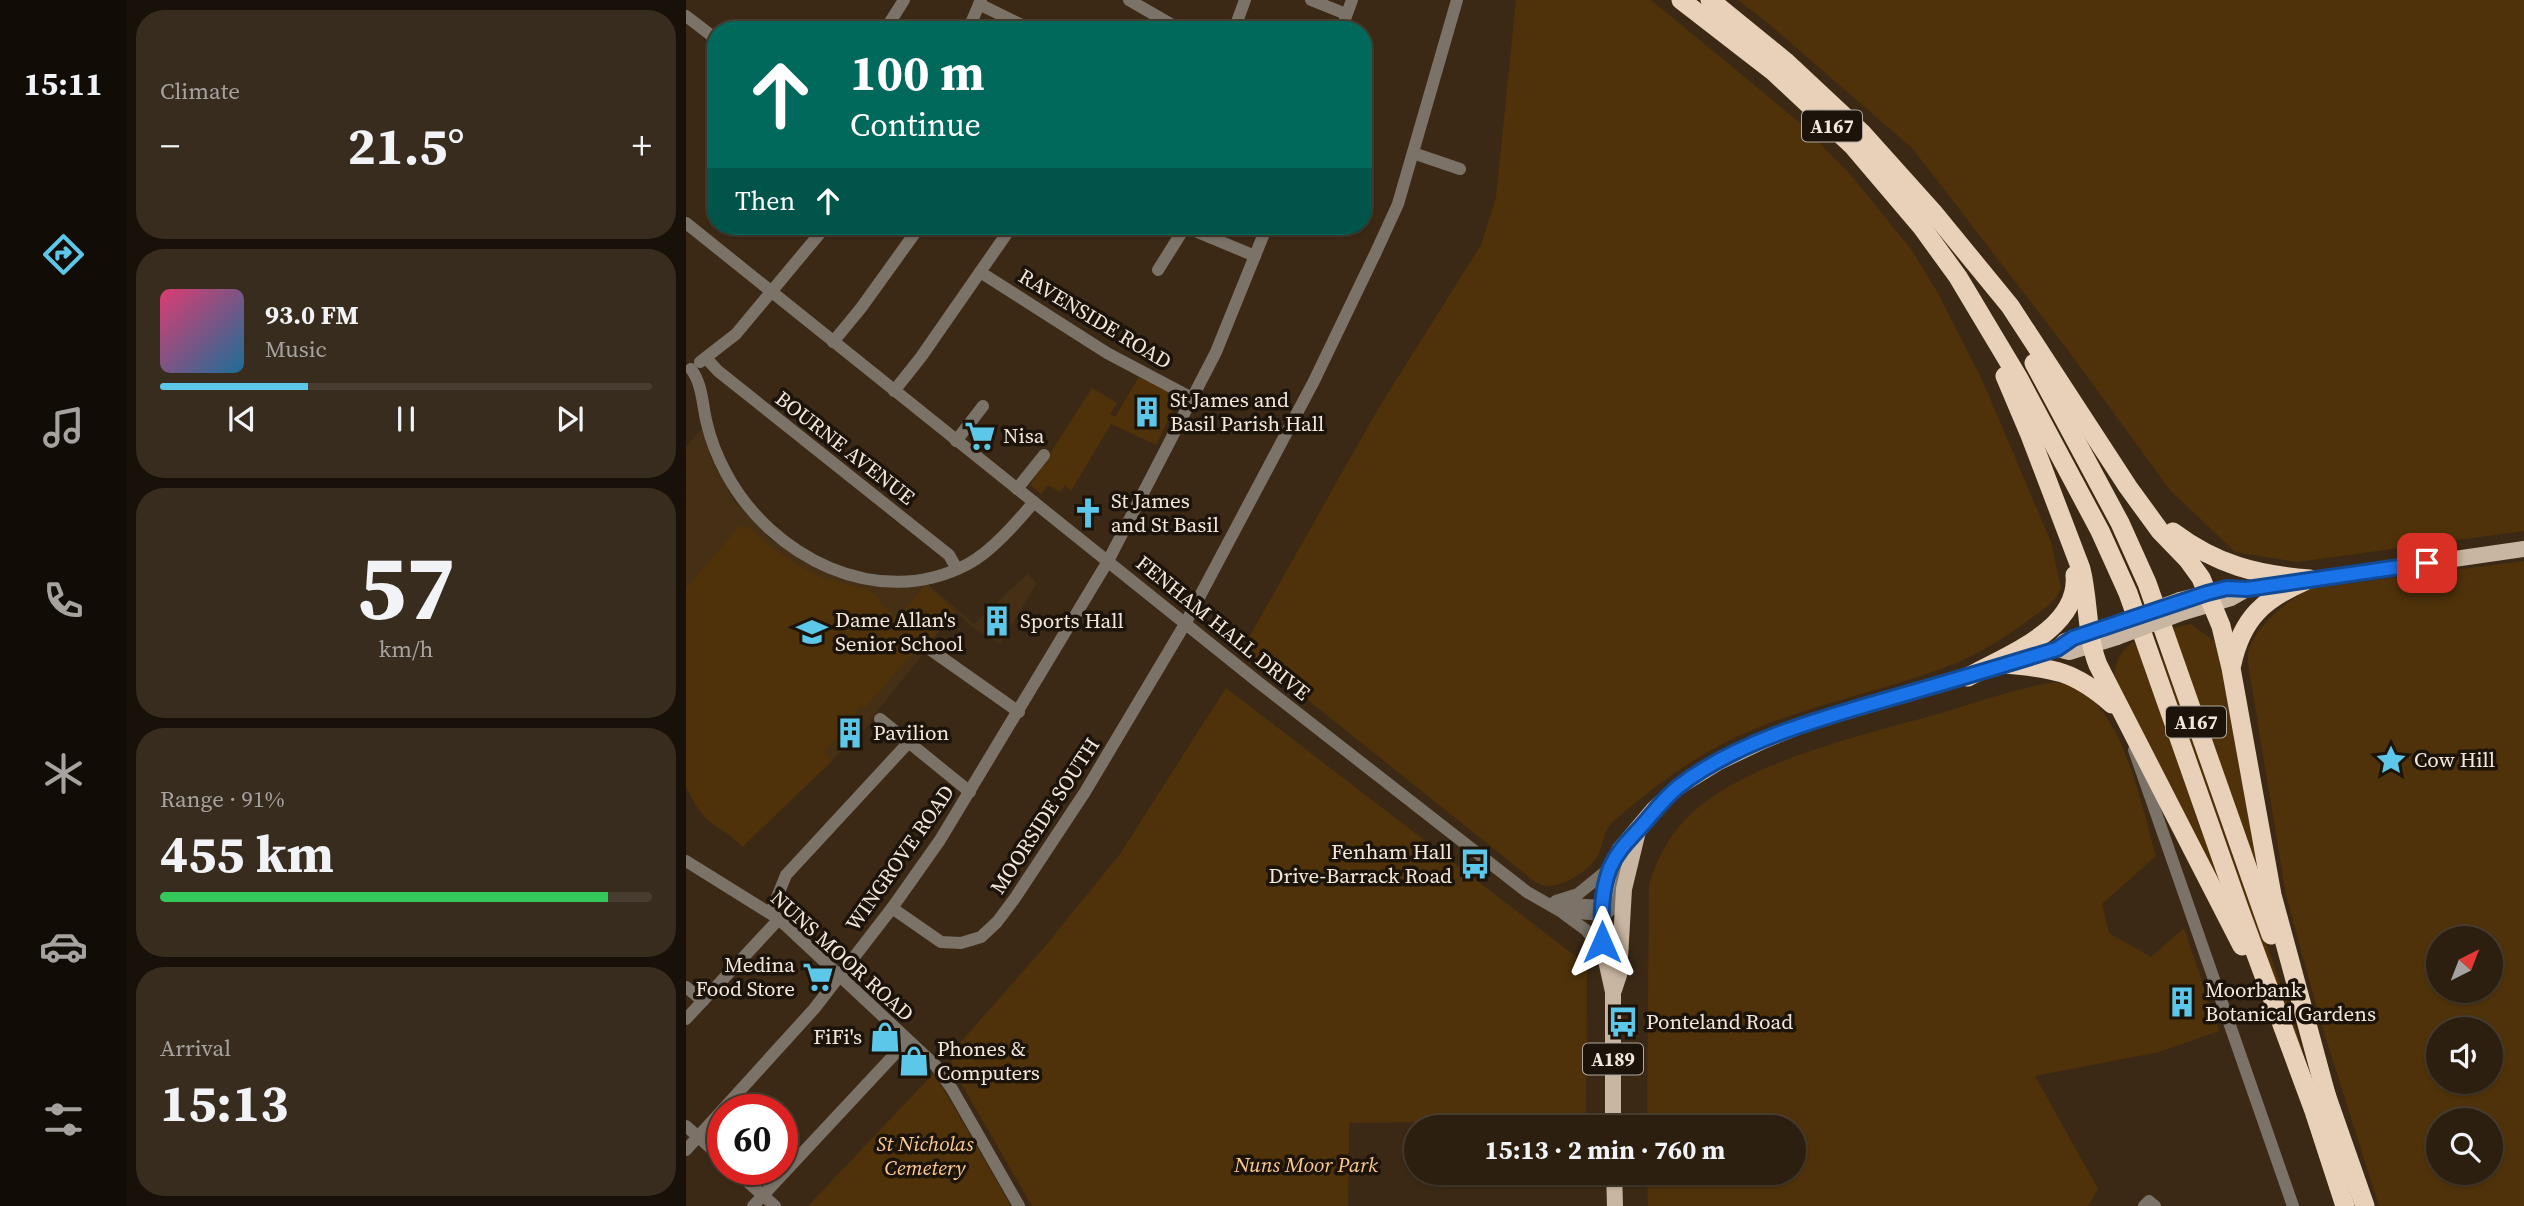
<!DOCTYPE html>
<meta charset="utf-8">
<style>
body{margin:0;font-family:"Source Serif 4",serif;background:#382c1e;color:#f1f3f6;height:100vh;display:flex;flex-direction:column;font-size:26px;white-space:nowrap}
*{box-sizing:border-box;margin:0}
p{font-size:23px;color:#a6a29f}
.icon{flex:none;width:38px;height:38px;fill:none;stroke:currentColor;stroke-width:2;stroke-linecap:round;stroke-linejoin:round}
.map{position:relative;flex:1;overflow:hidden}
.side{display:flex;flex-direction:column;gap:10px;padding:10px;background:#181109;width:560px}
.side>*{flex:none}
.guide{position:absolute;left:21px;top:21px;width:665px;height:214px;border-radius:28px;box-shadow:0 2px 5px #0004,0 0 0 2px #483d30;background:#00695c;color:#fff;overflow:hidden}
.needle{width:46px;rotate:42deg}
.fabs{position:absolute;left:1740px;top:926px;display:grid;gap:14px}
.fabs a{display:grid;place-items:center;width:77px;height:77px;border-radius:50%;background:#2c1f10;box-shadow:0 2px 5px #0004,0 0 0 2px #483d30;font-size:35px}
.speed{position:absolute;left:21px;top:1094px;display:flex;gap:14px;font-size:35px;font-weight:700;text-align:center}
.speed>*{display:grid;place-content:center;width:91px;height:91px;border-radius:50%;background:#2c1f10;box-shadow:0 2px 5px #0004,0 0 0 2px #483d30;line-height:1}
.speed .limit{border:10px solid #d22;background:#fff;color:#111}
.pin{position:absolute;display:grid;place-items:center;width:60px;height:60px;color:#fff;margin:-30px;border-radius:14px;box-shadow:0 4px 10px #0006}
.me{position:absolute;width:77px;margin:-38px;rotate:0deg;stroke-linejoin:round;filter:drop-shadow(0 0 5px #0008)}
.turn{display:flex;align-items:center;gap:24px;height:147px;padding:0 28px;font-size:32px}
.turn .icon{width:91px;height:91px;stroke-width:2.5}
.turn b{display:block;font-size:49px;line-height:60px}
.then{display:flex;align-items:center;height:66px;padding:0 28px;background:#0003;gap:14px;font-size:26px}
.big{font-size:52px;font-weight:700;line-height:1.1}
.side .tile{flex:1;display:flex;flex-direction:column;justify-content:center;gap:10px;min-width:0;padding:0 24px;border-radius:28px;background:#382c1e}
.side .dial{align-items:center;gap:0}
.dial b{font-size:91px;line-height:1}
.song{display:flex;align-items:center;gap:21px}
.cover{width:84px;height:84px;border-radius:10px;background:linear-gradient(135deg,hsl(340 70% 55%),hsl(200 70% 35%))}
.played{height:7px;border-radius:4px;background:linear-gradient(90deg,#5cc7e8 30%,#483d30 30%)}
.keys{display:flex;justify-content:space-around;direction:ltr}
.heat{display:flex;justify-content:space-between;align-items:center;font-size:38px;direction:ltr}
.charge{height:10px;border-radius:5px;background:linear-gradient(90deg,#34c759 91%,#483d30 0)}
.trip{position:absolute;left:718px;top:1115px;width:402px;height:70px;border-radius:35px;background:#2c1f10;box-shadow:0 2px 5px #0004,0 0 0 2px #483d30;font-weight:700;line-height:70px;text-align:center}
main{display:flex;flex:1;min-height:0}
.dock{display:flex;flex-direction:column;width:126px;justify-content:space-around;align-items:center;background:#120c06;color:#a6a29f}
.dock .icon{width:49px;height:49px}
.dock .active{color:#5cc7e8}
.dock b{font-size:32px;color:#f1f3f6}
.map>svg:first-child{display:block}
</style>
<main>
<nav class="dock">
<b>15:11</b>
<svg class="icon active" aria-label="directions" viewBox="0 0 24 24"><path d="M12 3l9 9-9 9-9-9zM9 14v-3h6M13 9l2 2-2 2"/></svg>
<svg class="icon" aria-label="music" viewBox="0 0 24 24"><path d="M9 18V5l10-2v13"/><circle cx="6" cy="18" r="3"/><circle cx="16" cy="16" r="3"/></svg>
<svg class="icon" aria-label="phone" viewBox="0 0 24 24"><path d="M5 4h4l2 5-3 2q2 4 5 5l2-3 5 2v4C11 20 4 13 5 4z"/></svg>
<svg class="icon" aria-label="climate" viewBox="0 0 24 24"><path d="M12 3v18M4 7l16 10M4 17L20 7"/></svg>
<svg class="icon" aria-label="car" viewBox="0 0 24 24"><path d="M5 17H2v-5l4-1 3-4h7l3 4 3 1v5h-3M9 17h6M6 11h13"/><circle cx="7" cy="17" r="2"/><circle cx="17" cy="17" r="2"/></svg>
<svg class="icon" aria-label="filters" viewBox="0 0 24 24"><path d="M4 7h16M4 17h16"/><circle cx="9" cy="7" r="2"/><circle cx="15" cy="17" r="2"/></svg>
</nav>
<section class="side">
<div class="tile"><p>Climate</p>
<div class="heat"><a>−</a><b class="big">21.5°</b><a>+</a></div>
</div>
<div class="tile">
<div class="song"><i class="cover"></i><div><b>93.0 FM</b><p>Music</p></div></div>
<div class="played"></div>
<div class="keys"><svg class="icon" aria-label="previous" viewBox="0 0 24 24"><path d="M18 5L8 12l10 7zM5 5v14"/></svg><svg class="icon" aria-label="pause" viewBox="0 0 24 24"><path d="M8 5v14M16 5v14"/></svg><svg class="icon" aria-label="next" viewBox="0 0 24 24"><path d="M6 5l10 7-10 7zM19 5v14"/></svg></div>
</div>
<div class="tile dial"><b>57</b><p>km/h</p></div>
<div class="tile"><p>Range · 91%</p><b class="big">455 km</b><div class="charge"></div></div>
<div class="tile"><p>Arrival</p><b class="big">15:13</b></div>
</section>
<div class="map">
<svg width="1838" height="1206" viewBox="0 0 1838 1206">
<rect width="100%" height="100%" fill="#3b2915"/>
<path fill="#463015" d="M16,428L25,458L48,501L84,539L127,567L149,576L242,584L288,624L341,574L351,583L314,644L286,627L270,612L241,645L237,654L184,720L186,722L56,847L49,837L22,820L9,804L0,786V447Z"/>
<g fill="#4f320a" fill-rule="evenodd">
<path d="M830,0H965L1113,122L1165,175L1225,249L1252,293L1297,382L1365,542L1375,588L1370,598L1362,606C1331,629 1300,652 1263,666C1179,698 1087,710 1010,759C981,777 951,800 926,823C917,832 917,846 911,857C902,871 879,886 862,886C858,886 852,883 848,881L557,648L692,409L795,245L810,198Z"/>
<path d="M1052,0H1838V531L1611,562L1549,552L1484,490L1381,349L1227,149L1082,23Z"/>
<path d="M453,377L493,397L470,445L425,424L385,491L379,485L374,492L362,485L355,494L344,485L406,388L431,403L424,414L429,417Z"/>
<path d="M54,526L63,528L84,546L111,565L136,578L182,589L194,599L192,602L211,618L238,587H241L270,612L241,645L237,641L178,709L173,705L171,713L138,752L146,761L56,847C46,834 33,830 21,819C12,810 6,798 0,786V588Z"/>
<path d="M1838,561V1206H1693L1636,1026L1600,895L1565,682C1564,673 1560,658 1563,649C1571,624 1601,603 1621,589ZM1752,938H1804V990H1752ZM1752,1029H1804V1082H1752ZM1752,1120H1804V1172H1752Z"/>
<path d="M1505,624L1528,641L1535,655L1576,884L1490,638L1487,628Z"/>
<path d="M1447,642L1452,646L1549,921L1428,681C1429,663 1432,654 1447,642Z"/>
<path d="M1475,653L1488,676L1617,1050L1613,1052L1478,677Z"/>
<path d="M1369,682C1434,685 1455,806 1470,856L1416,904L1423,933L1465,957L1498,928L1533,1031L1473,1052L1349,1076L1412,1189L1402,1206H962L961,1173L1108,1172V1127H961L963,884C973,855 983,835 1006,813C1062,761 1178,735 1251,714C1290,703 1329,688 1369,682Z"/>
<path d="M540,688L901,965L900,1113L825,1121L663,1123L662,1206H346L266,1067L267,1051L356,950L434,854Z"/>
<path d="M248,1073L325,1206H122Z"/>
</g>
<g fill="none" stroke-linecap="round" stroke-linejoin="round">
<g stroke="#7b7268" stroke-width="12">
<path d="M443,0L495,30"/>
<path d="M625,0L660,14"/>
<path d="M293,4L346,30"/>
<path d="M0,16L30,39"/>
<path d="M199,30L218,0"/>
<path d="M282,30L295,0"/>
<path d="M548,30L559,0"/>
<path d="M655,30L666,0"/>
<path d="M727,153L774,169"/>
<path d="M0,223L572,682L841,892L876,912L919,915C933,905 932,867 943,848"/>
<path d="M497,226L569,256"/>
<path d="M472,270L499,227"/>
<path d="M294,272L421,353L506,398"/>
<path d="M147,342L175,308L234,226"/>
<path d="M20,358L32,371L263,555L271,569"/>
<path d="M14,362L50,334L140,226"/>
<path d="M5,369C17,385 16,405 21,424C25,441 32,458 40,473C85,557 192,612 282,564C305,552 331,522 348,502"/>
<path d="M208,391L235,357L326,226"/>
<path d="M270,441L297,406"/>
<path d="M331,489L358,455"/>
<path d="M245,650L333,712"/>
<path d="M194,719L284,792"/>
<path d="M1448,750L1607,1206"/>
<path d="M0,861L93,919L250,1066L266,1089L333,1206"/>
<path d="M870,901L892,894L924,868"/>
<path d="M867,903L916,906L925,910"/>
<path d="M206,908L255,942L275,943L295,937L311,922L329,898L399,792L499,624L628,381L690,252L712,204L771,0"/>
<path d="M85,912L100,875L223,742"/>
<path d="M878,914L900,930L917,952"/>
<path d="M0,987L17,1001"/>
<path d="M0,1019L93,919"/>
<path d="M0,1126L37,1159"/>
<path d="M0,1150L128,1009L206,908L254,840L422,561L530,352L581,226"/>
<path d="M47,1169L89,1206"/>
<path d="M67,1206L221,1041"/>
<path d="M1458,1206L1463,1201L1469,1206"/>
</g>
<g stroke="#c9b6a2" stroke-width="16">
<path d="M1494,600L1541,588L1561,589L1838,549"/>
<path d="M1498,612L1545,598L1559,590"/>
<path d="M1371,649L1383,652L1431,637"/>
<path d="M1325,663L1371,649L1379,641L1426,625"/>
<path d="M928,990L933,975L938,889L952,831"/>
<path d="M927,1127V992L916,942V906L924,868L934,849L967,810L991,788L1033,762L1077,741L1124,722L1293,673"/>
<path d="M928,1172L929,1206"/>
</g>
<g stroke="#e8d1b8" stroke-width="19">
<path d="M995,0L1088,72L1167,146L1235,226L1272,277L1333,379L1414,531L1442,593L1554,911L1628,1111L1659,1206"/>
<path d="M1024,0L1099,61L1177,134L1247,212L1324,306L1442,487L1474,531L1502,560L1515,578L1535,626L1545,668L1586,895L1641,1098"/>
<path d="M1348,363L1434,523L1461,583L1585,935"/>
<path d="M1319,376L1344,435L1395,569C1403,600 1400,635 1412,665L1556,946"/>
<path d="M1487,532C1531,565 1571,575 1624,579"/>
<path d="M1319,664C1368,668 1388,671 1426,704"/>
<path d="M1546,664C1556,618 1578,599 1619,581"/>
<path d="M1282,677C1321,655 1394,629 1389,575"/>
<path d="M1637,1086L1679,1206"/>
</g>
<g stroke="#c9b6a2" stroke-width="16">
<path d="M1426,625L1494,600"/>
<path d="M1431,637L1498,612"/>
</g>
</g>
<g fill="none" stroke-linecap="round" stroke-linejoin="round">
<g stroke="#114b97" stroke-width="18">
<path id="route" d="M916,942C915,917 915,891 924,868C931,852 941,842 952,830C966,815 976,800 992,787C1057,736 1155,713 1233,690C1279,677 1325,663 1371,649L1387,638L1521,593L1541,588L1561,589L1741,563"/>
</g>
<use href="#route" stroke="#1a73e8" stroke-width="12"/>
</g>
<defs>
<g id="building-bare" transform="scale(2.415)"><path d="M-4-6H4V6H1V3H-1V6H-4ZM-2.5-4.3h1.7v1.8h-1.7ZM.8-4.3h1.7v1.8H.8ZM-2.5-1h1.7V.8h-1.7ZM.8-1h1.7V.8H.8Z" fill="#5cc7e8" stroke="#1c140b" stroke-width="2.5" paint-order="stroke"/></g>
<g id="supermarket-bare" transform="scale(2.415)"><path d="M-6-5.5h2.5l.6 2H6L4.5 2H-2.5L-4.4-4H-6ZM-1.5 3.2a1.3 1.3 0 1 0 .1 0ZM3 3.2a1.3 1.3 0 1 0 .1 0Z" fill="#5cc7e8" stroke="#1c140b" stroke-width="2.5" paint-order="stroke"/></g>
<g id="church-bare" transform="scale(2.415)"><path d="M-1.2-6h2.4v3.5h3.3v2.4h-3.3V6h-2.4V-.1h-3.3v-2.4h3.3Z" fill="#5cc7e8" stroke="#1c140b" stroke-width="2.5" paint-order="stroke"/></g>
<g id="school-bare" transform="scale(2.415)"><path d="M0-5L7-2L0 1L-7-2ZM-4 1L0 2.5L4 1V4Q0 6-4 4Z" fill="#5cc7e8" stroke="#1c140b" stroke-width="2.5" paint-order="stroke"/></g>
<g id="sight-bare" transform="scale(2.415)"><path d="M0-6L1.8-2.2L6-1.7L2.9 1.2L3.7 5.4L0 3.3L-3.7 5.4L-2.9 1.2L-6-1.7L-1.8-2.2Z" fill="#5cc7e8" stroke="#1c140b" stroke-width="2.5" paint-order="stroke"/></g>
<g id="bus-bare" transform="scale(2.415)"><path d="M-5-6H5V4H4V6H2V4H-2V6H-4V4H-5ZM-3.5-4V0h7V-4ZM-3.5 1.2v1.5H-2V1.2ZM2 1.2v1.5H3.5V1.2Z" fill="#5cc7e8" stroke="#1c140b" stroke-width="2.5" paint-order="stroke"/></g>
<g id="shop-bare" transform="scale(2.415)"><path d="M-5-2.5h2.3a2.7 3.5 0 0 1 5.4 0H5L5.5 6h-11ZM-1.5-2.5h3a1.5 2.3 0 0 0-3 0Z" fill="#5cc7e8" stroke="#1c140b" stroke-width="2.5" paint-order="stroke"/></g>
</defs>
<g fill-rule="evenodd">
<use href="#building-bare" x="461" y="412"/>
<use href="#supermarket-bare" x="294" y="436"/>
<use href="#church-bare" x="402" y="513"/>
<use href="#building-bare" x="311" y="621"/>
<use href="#school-bare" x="126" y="632"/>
<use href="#building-bare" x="164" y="733"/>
<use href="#sight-bare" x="1705" y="760"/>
<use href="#bus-bare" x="789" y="864"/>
<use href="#supermarket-bare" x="132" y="977"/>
<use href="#building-bare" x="1496" y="1002"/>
<use href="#bus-bare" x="937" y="1022"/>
<use href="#shop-bare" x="199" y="1037"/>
<use href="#shop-bare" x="228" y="1061"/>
</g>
<g text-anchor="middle" stroke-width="7" stroke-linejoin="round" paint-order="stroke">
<g fill="#1c140b" stroke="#b2a89d" stroke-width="2">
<rect x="1116" y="110.5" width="60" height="31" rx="5"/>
<rect x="1480" y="706.5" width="60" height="31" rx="5"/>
<rect x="897" y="1043.5" width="60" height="31" rx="5"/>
</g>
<g font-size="19" font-weight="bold" fill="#f3e7db">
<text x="1146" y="133">A167</text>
<text x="1510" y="729">A167</text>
<text x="927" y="1066">A189</text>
</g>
<g font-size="21" fill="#f3e7db" stroke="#1c140b">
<text transform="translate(409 319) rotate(31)" y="7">RAVENSIDE ROAD</text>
<text transform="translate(159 448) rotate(38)" y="7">BOURNE AVENUE</text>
<text transform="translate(537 628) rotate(39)" y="7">FENHAM HALL DRIVE</text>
<text transform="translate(359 816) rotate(-57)" y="7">MOORSIDE SOUTH</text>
<text transform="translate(214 858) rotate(-55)" y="7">WINGROVE ROAD</text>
<text transform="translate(156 956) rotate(42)" y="7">NUNS MOOR ROAD</text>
</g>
<g font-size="21" fill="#f3e7db" stroke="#1c140b" text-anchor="start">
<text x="484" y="407">St James and<tspan x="484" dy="24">Basil Parish Hall</tspan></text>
<text x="317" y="443">Nisa</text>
<text x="425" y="508">St James<tspan x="425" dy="24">and St Basil</tspan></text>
<text x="149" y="627">Dame Allan's<tspan x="149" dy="24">Senior School</tspan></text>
<text x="334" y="628">Sports Hall</text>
<text x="187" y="740">Pavilion</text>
<text x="1728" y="767">Cow Hill</text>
<text x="766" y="859" text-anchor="end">Fenham Hall<tspan x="766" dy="24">Drive-Barrack Road</tspan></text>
<text x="109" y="972" text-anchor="end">Medina<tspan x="109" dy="24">Food Store</tspan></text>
<text x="1519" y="997">Moorbank<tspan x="1519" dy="24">Botanical Gardens</tspan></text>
<text x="960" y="1029">Ponteland Road</text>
<text x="176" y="1044" text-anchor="end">FiFi's</text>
<text x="251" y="1056">Phones &amp;<tspan x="251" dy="24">Computers</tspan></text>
</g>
<g font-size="21" font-style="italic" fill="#fecb8f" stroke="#1c140b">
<text x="239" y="1151">St Nicholas<tspan x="239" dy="24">Cemetery</tspan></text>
<text x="620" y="1172">Nuns Moor Park</text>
</g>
</g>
</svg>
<div class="fabs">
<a><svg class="needle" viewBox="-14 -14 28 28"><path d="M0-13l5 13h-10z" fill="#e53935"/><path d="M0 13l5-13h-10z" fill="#a6a29f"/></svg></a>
<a><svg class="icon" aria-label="sound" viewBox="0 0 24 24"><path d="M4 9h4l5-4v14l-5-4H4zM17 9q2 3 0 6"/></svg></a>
<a><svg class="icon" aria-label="search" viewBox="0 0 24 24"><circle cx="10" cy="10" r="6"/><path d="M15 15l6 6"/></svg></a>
</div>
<div class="speed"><div class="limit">60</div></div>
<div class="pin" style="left:1741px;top:563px;background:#d93025"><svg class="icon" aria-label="arrive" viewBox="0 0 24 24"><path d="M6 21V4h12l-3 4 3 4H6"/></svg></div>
<svg class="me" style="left:916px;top:942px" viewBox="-20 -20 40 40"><path d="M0-17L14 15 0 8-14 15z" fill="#1a73e8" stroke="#fff" stroke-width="4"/></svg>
<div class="trip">15:13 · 2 min · 760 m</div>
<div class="guide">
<div class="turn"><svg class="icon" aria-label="ahead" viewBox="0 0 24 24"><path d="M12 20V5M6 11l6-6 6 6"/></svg><div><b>100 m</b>Continue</div></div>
<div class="then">Then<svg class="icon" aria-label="ahead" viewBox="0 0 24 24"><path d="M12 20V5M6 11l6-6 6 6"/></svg></div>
</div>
</div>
</main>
